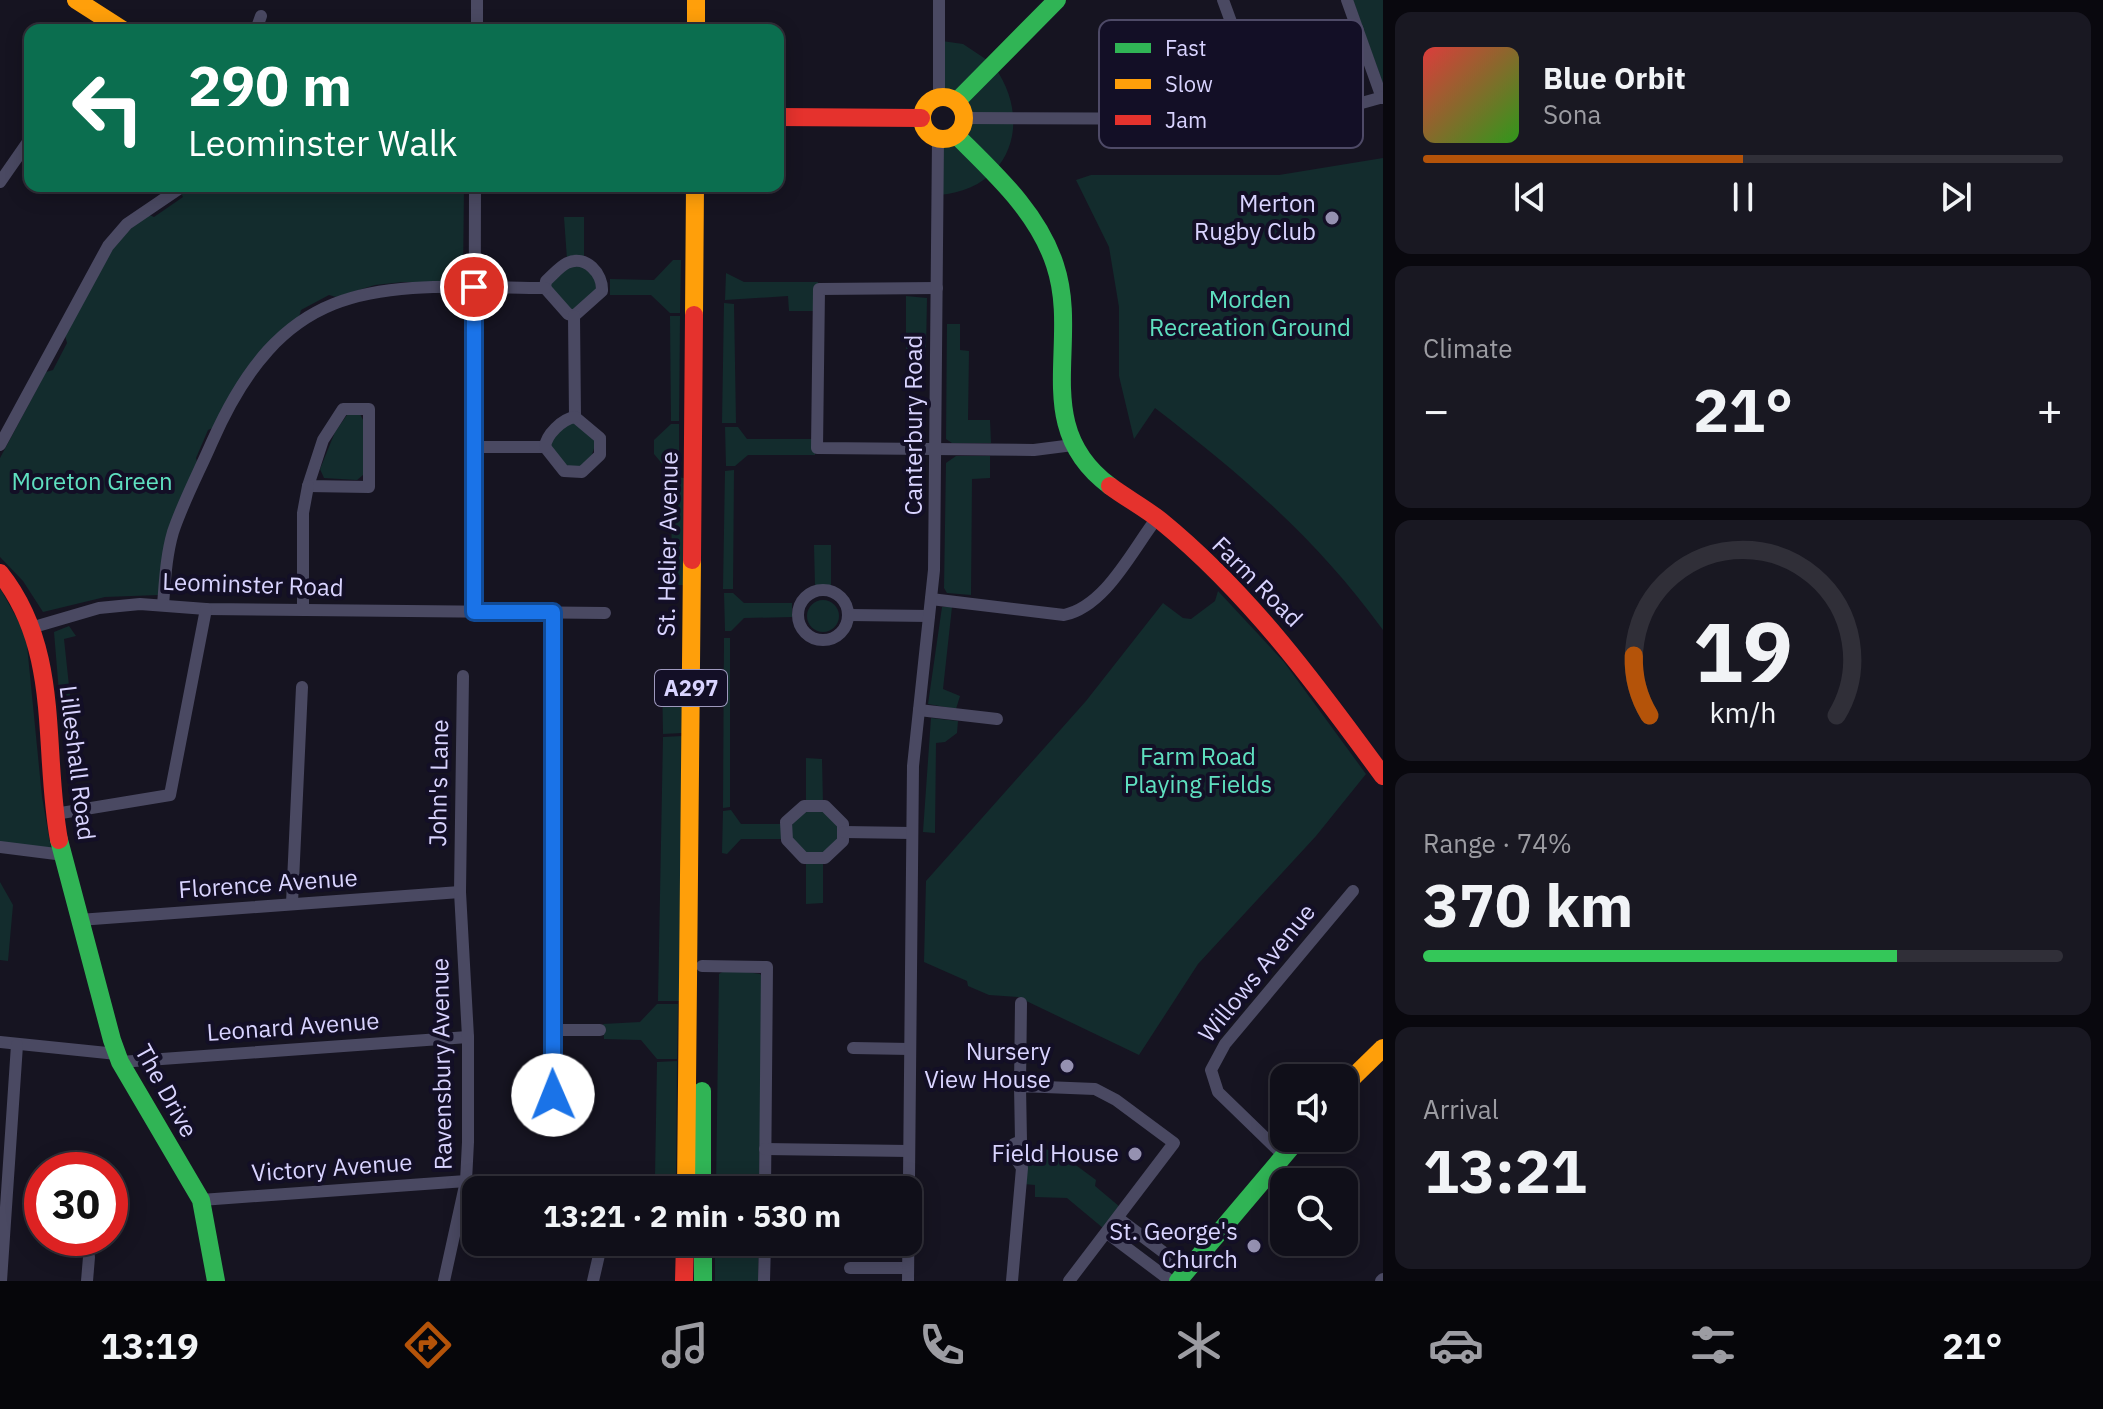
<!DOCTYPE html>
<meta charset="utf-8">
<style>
body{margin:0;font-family:"IBM Plex Sans",sans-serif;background:#191822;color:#f1f3f6;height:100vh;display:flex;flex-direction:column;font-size:30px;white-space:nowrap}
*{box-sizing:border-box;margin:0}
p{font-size:26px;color:#9c9ca2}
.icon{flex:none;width:44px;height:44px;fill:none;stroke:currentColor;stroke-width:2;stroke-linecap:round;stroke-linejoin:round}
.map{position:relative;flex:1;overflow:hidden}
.side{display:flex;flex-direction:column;gap:12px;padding:12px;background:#09080e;width:720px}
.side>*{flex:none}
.banner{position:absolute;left:24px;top:24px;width:760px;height:168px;border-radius:16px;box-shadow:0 4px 20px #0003,0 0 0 2px #302f38;background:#0b6e4f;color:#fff;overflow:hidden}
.controls{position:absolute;left:1270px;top:1064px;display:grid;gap:16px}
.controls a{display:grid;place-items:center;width:88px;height:88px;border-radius:16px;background:#100f19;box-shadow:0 4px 20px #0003,0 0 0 2px #302f38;font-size:40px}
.speed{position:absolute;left:24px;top:1152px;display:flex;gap:16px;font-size:40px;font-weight:700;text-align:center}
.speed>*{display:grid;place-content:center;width:104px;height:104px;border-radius:50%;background:#100f19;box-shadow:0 4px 20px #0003,0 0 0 2px #302f38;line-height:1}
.speed .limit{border:12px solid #d22;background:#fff;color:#111}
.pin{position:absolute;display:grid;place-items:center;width:68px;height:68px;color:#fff;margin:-34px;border:4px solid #fff;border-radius:50%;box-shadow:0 2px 8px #0007}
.me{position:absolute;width:88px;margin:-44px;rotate:359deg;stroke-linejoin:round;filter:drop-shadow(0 0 6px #0008)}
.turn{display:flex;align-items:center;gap:28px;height:168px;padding:0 32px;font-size:36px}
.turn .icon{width:104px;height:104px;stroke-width:2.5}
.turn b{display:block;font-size:56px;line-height:68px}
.big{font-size:60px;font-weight:700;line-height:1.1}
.side .tile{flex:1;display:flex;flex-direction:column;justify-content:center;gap:12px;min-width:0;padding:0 28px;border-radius:16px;background:#191822}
.side .dial{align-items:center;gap:0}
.dial svg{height:208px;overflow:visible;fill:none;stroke:#302f38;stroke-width:7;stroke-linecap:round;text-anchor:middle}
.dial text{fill:#f1f3f6;stroke:none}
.song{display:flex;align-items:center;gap:24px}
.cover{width:96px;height:96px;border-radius:12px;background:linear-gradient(135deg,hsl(0 70% 55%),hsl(110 70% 35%))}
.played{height:8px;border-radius:4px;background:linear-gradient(90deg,#b45309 50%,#302f38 50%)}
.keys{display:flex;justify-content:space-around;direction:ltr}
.heat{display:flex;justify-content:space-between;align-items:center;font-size:44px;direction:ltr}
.charge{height:12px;border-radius:6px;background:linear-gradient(90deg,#34c759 74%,#302f38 0)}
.trip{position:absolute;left:462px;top:1176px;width:460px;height:80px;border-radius:16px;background:#100f19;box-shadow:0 4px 20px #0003,0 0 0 2px #302f38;font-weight:700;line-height:80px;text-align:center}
.tab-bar{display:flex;height:128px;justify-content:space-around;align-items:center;background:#06060a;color:#9c9ca2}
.tab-bar .icon{width:56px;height:56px}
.tab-bar .on{color:#b45309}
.tab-bar b{font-size:36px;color:#f1f3f6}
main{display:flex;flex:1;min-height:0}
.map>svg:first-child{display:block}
</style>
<main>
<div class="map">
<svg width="1383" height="1281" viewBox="0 0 1383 1281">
<rect width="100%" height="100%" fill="#161421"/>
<g fill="#132c2d">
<path d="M1353,0H1383V84Z"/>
<path d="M942,41L963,44L990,62L957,95L941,92Z"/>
<path d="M994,66C1034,122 1010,189 939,195L940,144C965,143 978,122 964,100Z"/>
<path d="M1383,158V630C1317,539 1243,476 1155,408L1134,439L1119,376V307L1109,247L1076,180L1091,175H1279Z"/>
<path d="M191,186H464L463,278L457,282H403L375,285L336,297L329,295L301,310L299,317L250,364L215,427L208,430L196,458L198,465L159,595L105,597L43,612L23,581L0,557V458L46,372L53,370L67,343L65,335L116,242L147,214L154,217L183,197L181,193Z"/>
<path d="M564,217H584V258L567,259Z"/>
<path d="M673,260H681L680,313H670L651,295H610V279L654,280Z"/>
<path d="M580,265L595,277L597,290L573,312L551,291V282L564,268Z"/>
<path d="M726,273L744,282H818L817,311H789L788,296L725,300Z"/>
<path d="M906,296L927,298L926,349H906Z"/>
<path d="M724,303L734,304L736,423H722Z"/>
<path d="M670,316H680L679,421H671Z"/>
<path d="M947,324H960V350L969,351L968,420H990L991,443H952L946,439Z"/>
<path d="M360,414L363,420V475L357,480L324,478L320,469L335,432L347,415Z"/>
<path d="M569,421H577L596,442L590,461L576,468L563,464L549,450L550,440Z"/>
<path d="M671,424H679V473H670L654,454V440Z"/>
<path d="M725,427H738L747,439H815V455H748L735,466H726Z"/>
<path d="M956,456H990V478L972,479L971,595L947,593L944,588L946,463Z"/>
<path d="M734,470L733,589H723L725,471Z"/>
<path d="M671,477L685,478V585H672Z"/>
<path d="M814,545H831V586H815Z"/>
<path d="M0,588L26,635L42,797L51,848L0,842Z"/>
<path d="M1218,591L1284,662L1366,774L1316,836L1198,964L1139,1055L1018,997L989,995L968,986L967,981L924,962L926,881L1086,701L1163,603L1183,618L1191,619L1215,601Z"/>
<path d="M724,593H733L744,603H792V617L744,618L731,631H725Z"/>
<circle cx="823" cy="616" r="16"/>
<path d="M942,607H952L943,689L960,696L956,709L928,704Z"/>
<path d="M69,626L76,636L64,639L75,742L63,741L54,632Z"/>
<path d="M724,638H730V807L723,808Z"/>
<path d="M662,675H683L682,733L663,734Z"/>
<path d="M931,718L958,721L957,733L945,742L936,743L935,833L923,832Z"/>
<path d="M682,736L679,1001H658L663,737Z"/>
<path d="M806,758L822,759L823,804H806Z"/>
<circle cx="815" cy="832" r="24"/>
<path d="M731,810L741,824H784L785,839H741L727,854L722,853L723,811Z"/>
<path d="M806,860L823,861V903L806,904Z"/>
<path d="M0,882L13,905L8,961L0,960Z"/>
<path d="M727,969L760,974L763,978L759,1190H716L719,974Z"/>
<path d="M657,1004H678L677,1059H657L641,1040L604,1039L603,1024L640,1022Z"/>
<path d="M677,1061L676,1178L655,1177L657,1062Z"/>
<path d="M1022,1144L1058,1152L1096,1180L1095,1186L1120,1207L1103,1228L1067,1198L1035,1197V1185L1023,1184L1017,1147Z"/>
<path d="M715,1242H759L758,1281H715Z"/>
</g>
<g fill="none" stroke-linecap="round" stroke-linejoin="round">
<g stroke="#4a4962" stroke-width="12">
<path d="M1223,0L1234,30L1244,120"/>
<path d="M1347,0L1382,98"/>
<path d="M256,30L261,16"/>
<path d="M477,30V0"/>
<path d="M939,98V0"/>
<path d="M964,118L1276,119L1333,111L1383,97"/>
<path d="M0,182L30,139"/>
<path d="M545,288L546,281C553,275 559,267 567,263C586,254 603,274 602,291L574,316"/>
<path d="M545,288L568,314L574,316"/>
<path d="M937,288L819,289L817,448L1034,450L1073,445"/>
<path d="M574,316L575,417"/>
<path d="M343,409H369V487L308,486L323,440Z"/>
<path d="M0,445L108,246L127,224L183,186"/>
<path d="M473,447H545"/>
<path d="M545,447L564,471L582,472L600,455V438L575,417"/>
<path d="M545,447C546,435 562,419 575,417"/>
<circle cx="823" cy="615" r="25"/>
<path d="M931,599L1064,615C1106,606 1132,550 1157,518"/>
<path d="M163,605C165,581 166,556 173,532C183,502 199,472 212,442C288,270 381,286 545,288"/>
<path d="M303,610V513L308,486"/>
<path d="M474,612L475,186"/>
<path d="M850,615L929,616"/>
<path d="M34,627L99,608L140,604L206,609L605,613"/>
<path d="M919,710L997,719"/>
<path d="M804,806H825L843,824V841L825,858H804L787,840L786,822Z"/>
<path d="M55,814L170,795L206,609"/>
<path d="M844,832L912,833"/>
<path d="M0,847L64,855"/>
<path d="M292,903L302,687"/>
<path d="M79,920L460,892"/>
<path d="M702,966L767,967L765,1190"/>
<path d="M551,1030H600"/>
<path d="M0,1042L117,1054"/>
<path d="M853,1048L910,1049"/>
<path d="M120,1062L468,1037"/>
<path d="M1020,1086L1021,1003"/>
<path d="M553,1095V612"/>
<path d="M765,1149L909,1151"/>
<path d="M1284,1156L1218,1092L1211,1070L1225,1044L1353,891"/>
<path d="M614,1190L615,1184"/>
<path d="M201,1200L466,1181"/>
<path d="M1118,1218L1187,1270"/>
<path d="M1107,1233L1171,1281"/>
<path d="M850,1268H908"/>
<path d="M1,1281L17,1045"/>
<path d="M87,1281L89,1257"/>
<path d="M444,1281L466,1181L468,1142V1037L460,892L463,676"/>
<path d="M593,1281L602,1242"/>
<path d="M764,1281L765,1242"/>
<path d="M908,1281L913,766L934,570L938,139"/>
<path d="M1012,1281L1022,1168L1013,1154L1014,1144L1021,1141L1020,1086L1095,1089L1116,1100L1174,1143L1069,1281"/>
<path d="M1381,1281L1383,1279"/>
</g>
<g stroke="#30b455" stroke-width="18">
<path d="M957,101L1057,0"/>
<path d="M956,135C994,173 1038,212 1055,265C1081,343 1029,426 1110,486"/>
<path d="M59,840L112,1040L120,1062L201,1200L216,1281"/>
<path d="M702,1091V1190"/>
<path d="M703,1242V1281"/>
<path d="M1178,1281L1299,1138"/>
</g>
<g stroke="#ff9f0a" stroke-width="18">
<path d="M76,0L123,30"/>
<path d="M696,0V30"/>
<circle cx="943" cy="118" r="21"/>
<path d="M694,315L695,186"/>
<path d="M1344,1086L1383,1048"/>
<path d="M686,1190L692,560"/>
</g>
<g stroke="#e5322d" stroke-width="18">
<path d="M778,117L921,118"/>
<path d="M1110,486C1126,498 1145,508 1161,521C1249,593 1316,684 1383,776"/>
<path d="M692,560L694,315"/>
<path d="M0,573C62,651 42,747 59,840"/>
<path d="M684,1281L685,1242"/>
</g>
</g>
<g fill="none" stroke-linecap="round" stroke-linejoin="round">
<g stroke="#114b97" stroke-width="20">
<path id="route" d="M474,287V612H553V1095"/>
</g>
<use href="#route" stroke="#1a73e8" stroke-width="14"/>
</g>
<g fill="#9591b1" stroke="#130f26" stroke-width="3">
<circle cx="1332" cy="218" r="8"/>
<circle cx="1067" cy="1066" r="8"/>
<circle cx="1135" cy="1154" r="8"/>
<circle cx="1254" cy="1246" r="8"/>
</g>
<g text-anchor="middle" stroke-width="8" stroke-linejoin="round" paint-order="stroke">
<rect fill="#130f26" stroke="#9e99be" stroke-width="2" x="655" y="670" width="72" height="36" rx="6"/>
<g font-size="22" font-weight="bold" fill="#d9d4ff">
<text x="691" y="696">A297</text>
</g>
<g font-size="24" fill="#d9d4ff" stroke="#130f26" text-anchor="end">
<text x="1316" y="212">Merton<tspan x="1316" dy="28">Rugby Club</tspan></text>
<text x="1051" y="1060">Nursery<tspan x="1051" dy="28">View House</tspan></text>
<text x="1119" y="1162">Field House</text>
<text x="1238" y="1240">St. George's<tspan x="1238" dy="28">Church</tspan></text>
</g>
<g font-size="24" fill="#5fe0c0" stroke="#130f26">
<text x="1250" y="308">Morden<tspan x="1250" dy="28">Recreation Ground</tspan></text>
<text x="92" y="490">Moreton Green</text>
<text x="1198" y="765">Farm Road<tspan x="1198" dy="28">Playing Fields</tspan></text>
</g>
<g font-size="24" fill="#d9d4ff" stroke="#130f26">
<text transform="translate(914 425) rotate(-90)" y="8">Canterbury Road</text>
<text transform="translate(668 544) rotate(-89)" y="8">St. Helier Avenue</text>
<text transform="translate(1257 582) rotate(45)" y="8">Farm Road</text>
<text transform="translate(253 585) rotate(2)" y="8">Leominster Road</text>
<text transform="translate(77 763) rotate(83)" y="8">Lilleshall Road</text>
<text transform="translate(439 783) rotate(-89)" y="8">John's Lane</text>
<text transform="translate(268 884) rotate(-4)" y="8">Florence Avenue</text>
<text transform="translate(1257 973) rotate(-51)" y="8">Willows Avenue</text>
<text transform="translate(293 1027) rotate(-4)" y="8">Leonard Avenue</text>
<text transform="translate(442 1064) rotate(-91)" y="8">Ravensbury Avenue</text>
<text transform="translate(166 1091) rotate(61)" y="8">The Drive</text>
<text transform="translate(332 1168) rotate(-4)" y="8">Victory Avenue</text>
</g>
</g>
<rect x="1099" y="20" width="264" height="128" rx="12" fill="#130f26" stroke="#4e4a67" stroke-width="2"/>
<rect x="1115" y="43" width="36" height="10" fill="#30b455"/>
<rect x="1115" y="79" width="36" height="10" fill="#ff9f0a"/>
<rect x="1115" y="115" width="36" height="10" fill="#e5322d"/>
<g font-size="22" fill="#d9d4ff">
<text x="1165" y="56">Fast</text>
<text x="1165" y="92">Slow</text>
<text x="1165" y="128">Jam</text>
</g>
</svg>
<div class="controls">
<a><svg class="icon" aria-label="sound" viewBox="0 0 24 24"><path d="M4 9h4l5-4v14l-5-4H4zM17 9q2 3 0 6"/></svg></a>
<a><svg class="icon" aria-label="search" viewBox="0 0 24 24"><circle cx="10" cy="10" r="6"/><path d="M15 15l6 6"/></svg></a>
</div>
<div class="speed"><div class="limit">30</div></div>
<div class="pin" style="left:474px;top:287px;background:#d93025"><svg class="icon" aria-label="arrive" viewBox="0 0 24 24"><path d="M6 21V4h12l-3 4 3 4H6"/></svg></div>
<svg class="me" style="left:553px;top:1095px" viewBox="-20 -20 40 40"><circle r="19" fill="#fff"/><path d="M0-13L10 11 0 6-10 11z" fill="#1a73e8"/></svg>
<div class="trip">13:21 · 2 min · 530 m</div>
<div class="banner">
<div class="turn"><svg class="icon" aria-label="left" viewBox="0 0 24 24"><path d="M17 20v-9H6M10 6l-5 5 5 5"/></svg><div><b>290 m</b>Leominster Walk</div></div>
</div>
</div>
<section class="side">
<div class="tile">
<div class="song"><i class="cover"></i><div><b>Blue Orbit</b><p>Sona</p></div></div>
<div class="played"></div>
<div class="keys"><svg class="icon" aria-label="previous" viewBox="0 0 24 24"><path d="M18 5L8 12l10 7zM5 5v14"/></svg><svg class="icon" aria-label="pause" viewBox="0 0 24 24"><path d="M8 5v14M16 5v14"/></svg><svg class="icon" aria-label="next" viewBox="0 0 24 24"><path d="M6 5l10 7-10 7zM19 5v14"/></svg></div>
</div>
<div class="tile"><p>Climate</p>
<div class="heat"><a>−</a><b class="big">21°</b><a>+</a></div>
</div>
<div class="tile dial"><svg viewBox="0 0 100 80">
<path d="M14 69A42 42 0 1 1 86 69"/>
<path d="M14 69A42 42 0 0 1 8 46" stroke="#b45309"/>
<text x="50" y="56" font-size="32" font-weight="700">19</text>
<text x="50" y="72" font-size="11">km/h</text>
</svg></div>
<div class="tile"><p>Range · 74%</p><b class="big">370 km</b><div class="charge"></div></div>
<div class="tile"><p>Arrival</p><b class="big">13:21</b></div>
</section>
</main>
<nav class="tab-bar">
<b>13:19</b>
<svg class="icon on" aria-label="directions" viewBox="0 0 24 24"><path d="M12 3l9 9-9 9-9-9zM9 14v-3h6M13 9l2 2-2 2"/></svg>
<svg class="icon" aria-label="music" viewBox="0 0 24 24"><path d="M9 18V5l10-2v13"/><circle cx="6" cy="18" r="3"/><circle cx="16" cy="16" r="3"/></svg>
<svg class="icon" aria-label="phone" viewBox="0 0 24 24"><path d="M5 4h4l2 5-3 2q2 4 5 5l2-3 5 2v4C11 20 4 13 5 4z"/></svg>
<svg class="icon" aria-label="climate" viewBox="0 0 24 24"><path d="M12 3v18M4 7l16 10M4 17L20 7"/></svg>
<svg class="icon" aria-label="car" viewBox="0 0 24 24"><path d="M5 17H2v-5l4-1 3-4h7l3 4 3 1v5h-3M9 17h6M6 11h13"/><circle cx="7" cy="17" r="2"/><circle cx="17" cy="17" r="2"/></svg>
<svg class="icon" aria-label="filters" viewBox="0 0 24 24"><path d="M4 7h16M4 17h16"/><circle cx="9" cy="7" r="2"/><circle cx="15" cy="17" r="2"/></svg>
<b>21°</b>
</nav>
